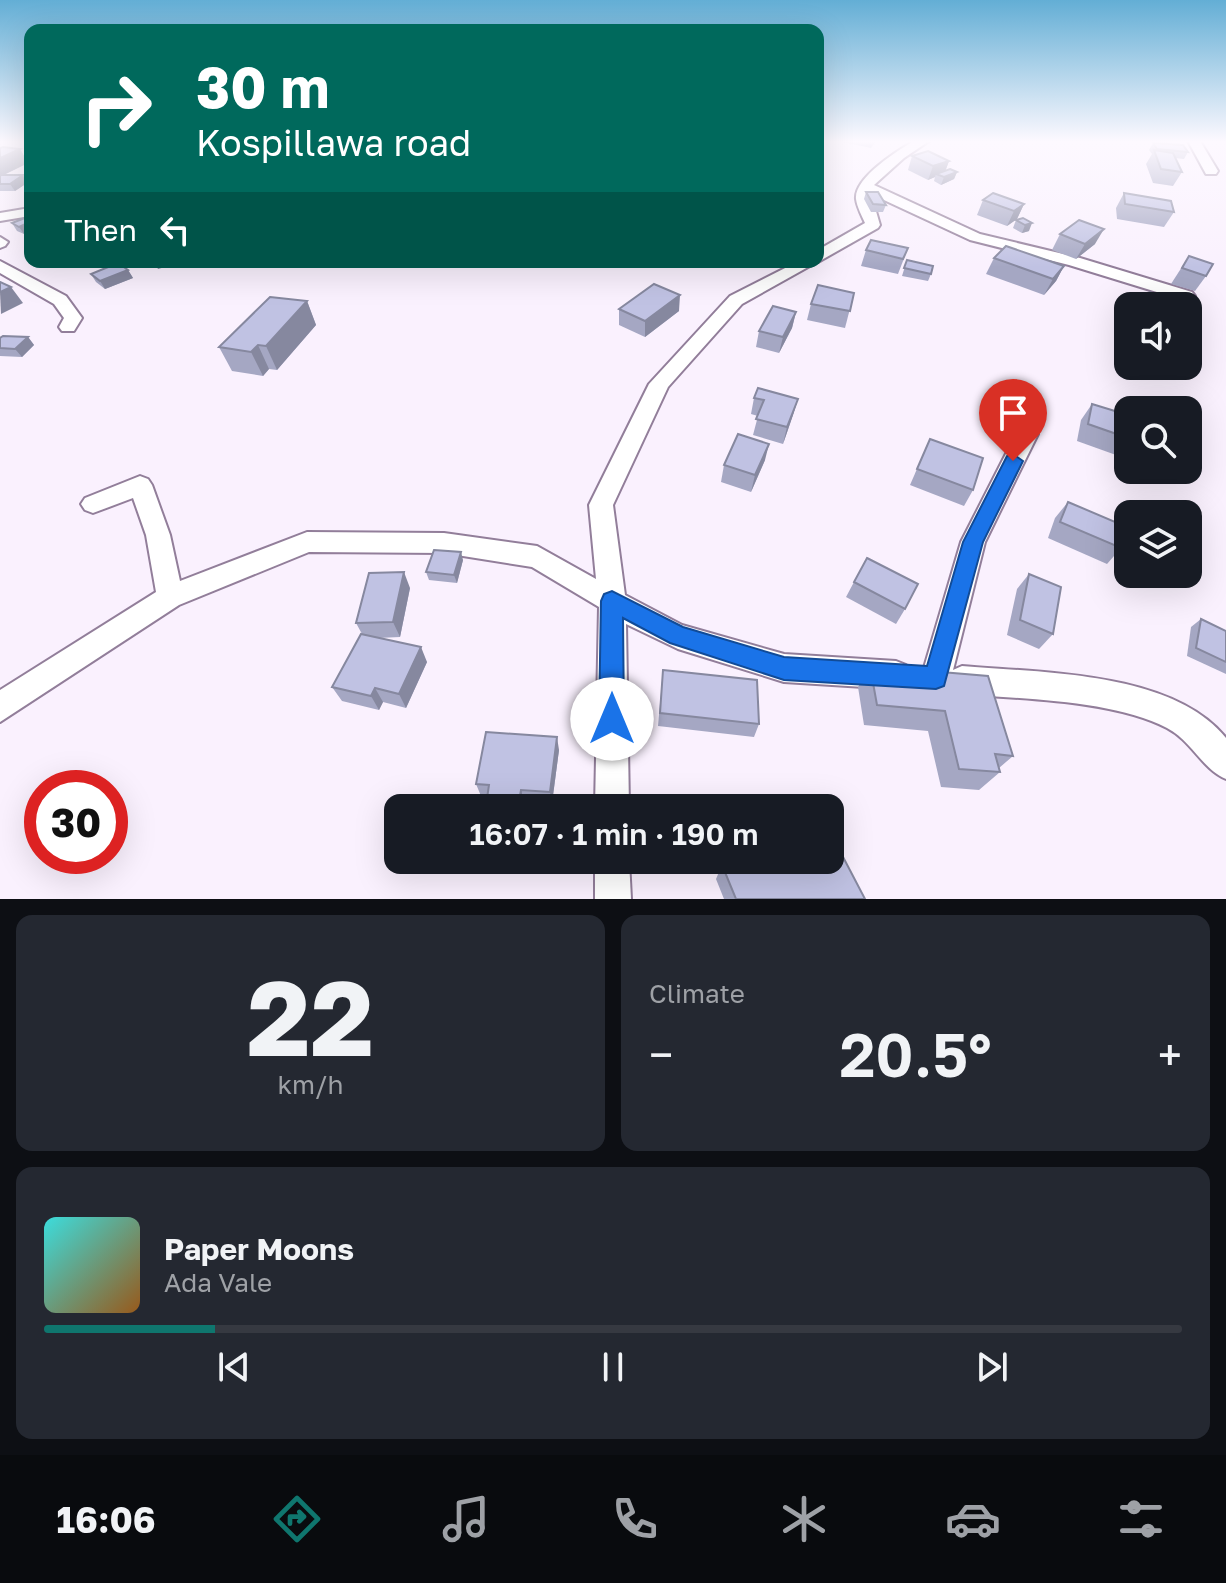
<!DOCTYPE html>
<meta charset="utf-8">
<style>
body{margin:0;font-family:"Golos Text",sans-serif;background:#242831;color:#f1f3f6;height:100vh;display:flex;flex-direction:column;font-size:30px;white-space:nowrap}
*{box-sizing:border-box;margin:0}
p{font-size:26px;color:#9ea1a6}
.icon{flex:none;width:44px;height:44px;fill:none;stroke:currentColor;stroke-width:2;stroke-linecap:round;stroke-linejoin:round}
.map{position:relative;height:899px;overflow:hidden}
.drawer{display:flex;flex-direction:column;gap:16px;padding:16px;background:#0d0f14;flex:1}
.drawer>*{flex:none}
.banner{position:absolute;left:24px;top:24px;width:800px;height:244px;border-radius:16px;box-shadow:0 8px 32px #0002;background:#00695c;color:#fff;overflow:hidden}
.buttons{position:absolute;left:1114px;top:292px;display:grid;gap:16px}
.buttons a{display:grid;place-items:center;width:88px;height:88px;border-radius:16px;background:#171b24;box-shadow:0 8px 32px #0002;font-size:40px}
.speed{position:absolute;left:24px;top:770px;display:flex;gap:16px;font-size:40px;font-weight:700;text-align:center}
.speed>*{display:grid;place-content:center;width:104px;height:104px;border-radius:50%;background:#171b24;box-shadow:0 8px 32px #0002;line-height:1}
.speed .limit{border:12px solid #d22;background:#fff;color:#111}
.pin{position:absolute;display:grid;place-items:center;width:68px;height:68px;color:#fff;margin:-82px -34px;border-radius:50% 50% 50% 0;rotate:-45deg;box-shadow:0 0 8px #0007}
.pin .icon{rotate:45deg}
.me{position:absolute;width:88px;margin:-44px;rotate:0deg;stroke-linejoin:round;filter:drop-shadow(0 0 6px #0008)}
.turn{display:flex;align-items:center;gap:28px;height:168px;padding:0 40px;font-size:36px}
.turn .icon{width:104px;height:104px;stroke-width:2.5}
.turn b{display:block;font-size:56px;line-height:68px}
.then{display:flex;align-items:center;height:76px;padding:0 40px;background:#0003;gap:16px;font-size:30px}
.big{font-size:60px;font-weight:600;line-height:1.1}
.drawer .widget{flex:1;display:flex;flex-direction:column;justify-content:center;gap:12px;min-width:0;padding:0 28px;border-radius:16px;background:#242831}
.drawer .dial{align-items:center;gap:0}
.dial b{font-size:104px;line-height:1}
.song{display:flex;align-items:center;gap:24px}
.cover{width:96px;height:96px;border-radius:12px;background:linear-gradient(135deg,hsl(180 70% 55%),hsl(30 70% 35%))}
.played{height:8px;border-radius:4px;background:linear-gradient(90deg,#0f766e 15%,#363941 15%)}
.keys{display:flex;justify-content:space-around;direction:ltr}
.heat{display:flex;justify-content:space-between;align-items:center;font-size:44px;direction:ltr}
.drawer .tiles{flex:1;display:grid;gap:16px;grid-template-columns:1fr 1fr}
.widget:last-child{grid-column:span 2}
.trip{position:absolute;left:384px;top:794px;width:460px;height:80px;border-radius:16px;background:#171b24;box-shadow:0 8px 32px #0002;font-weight:600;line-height:80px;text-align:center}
.tabs{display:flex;height:128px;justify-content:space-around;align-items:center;background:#090b0e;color:#9ea1a6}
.tabs .icon{width:56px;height:56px}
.tabs .selected{color:#0f766e}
.tabs b{font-size:36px;color:#f1f3f6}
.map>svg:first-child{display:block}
</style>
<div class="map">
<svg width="1226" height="899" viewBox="0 0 1226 899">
<rect width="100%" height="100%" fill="#faf1fe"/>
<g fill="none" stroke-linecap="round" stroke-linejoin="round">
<g stroke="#927e9a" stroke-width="4">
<g id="street">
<path d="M914,141H929L904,158L874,185L980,234L1080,258L1192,292L1195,296L1186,301L1069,265L970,240L871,194L880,225L878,228L818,262V250L865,223C862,216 857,207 856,199C854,178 897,151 914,141Z"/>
<path d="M1188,141H1200L1218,171L1216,174H1206Z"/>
<path d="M30,208V216L0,221V213Z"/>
<path d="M0,237L8,242L5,246L0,248Z"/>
<path d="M0,261L66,296L82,318L74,331H62L59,327L64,318L54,304L0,273Z"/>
<path d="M797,262H817L742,304L668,387L613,505L625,595L682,625L784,654L896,661L906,665L911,675L906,685L896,689L784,682L678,649L626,624L629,808H595L599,607L532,567L444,553L309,552L179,605L0,722V690L156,592L146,535L133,498L93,513L85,510L81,504L85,498L140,476L148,479L152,485L170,535L180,581L307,532L444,533L537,546L596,579L589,505L649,384L730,296Z"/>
<path d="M1027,426L1035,429L1038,434L985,542L953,670L962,666C1041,673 1172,671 1226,738V779C1202,769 1192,741 1167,728C1114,700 1021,699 962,694L952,690L949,683L946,688L936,692L926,688L921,678L961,542L1016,434L1019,429Z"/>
<path d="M595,860H629L631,899H595Z"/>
</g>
</g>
<use href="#street" fill="#fff" fill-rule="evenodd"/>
</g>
<g fill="#a5a7c3">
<path d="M838,141H876L871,148Z"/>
<path d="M1153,143L1188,152L1184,159L1175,158L1182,172L1173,186L1153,183L1146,164L1152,154L1149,150Z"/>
<path d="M0,148L20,149L28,163L4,175H23L27,183L15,191H0Z"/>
<path d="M912,156L949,161L945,171L957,172L954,179L941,185L934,181L935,177L928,180L908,170Z"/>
<path d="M866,192L886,205L883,212H871L864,199Z"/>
<path d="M1124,193L1174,212L1164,227L1117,219L1116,208Z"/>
<path d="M983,200L1024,204L1017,219L1007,226L977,215Z"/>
<path d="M30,216V232L24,234L17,231L12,223Z"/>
<path d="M1023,218L1029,231L1022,233L1013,228L1016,220Z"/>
<path d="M1060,234L1095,244L1076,259L1052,250Z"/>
<path d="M908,248L898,274L861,266L866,250Z"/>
<path d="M1189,256L1206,276L1195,291L1171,284Z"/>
<path d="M994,258L1064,266L1056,281L1044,295L986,274Z"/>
<path d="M907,260L931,274L928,281L902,276Z"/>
<path d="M128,270L133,278L105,289L96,282L91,274Z"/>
<path d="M854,293L845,328L807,320L811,304Z"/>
<path d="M307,301L316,325L277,370L269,369L263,376L232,371L219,347Z"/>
<path d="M1132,301L1178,306H1128Z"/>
<path d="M1128,307V320L1122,316Z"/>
<path d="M619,309L679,311L645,337L619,325Z"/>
<path d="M796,312L792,328L779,353L756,347L759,331Z"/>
<path d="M28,337L34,345L22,357L0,356V338Z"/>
<path d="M754,398L798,399L793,415L783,444L753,435L758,416L751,414Z"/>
<path d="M1092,404L1128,415V440L1116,455L1077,441L1081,420Z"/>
<path d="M930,439L973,490L964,506L910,485Z"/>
<path d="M765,460L751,492L721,482L724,465Z"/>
<path d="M1068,502L1121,548L1107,564L1048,538L1055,518Z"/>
<path d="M463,560L457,583L429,580L426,572Z"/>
<path d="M1029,574L1053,634L1039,649L1007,635L1017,589Z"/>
<path d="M854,582L905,609L896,624L846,597Z"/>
<path d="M410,588L400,637L378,638L427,662L406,708L383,702L379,710L342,701L332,687L362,634L356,623Z"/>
<path d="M1201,619L1226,631V674L1187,656L1191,627Z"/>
<path d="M870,666L988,676L1013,756L999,768L1000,772L979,790L941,787L928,731L864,725L858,687Z"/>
<path d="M663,670L759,724L754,737L658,726Z"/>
<path d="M559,750L552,803L524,801L523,808H487L486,805L487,797L481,796L476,784Z"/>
<path d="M722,865L865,899H724L716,879Z"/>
</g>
<g fill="#86889f">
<path d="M20,149L28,163L1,176L0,174V158Z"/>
<path d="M949,161L944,175L936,174L935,177L928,180L933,166Z"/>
<path d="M957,172L954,179L941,185L944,177Z"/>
<path d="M23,175L27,183L15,191L10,184Z"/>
<path d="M1024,204L1017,219L1007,226L1014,211Z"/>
<path d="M30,222V232L24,234L19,227Z"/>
<path d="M1032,223L1029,231L1022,233L1025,225Z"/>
<path d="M1104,229L1095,244L1076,259L1085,244Z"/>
<path d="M154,262H178L179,263L158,269Z"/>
<path d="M1064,266L1056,281L1044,295L1053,279Z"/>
<path d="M128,270L133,278L105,289L100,281Z"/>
<path d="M11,287L23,303L1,314L0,292Z"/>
<path d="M680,295L679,311L645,337V321Z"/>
<path d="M307,301L316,325L277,370L266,346Z"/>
<path d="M796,312L792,328L779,353L783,337Z"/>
<path d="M28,337L34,345L22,357L15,349Z"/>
<path d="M258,345L269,369L263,376L251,352Z"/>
<path d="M798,399L793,415L783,444L787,427Z"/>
<path d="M769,444L765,460L751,492L755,475Z"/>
<path d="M461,552L463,560L457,583L454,575Z"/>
<path d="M404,572L410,588L400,637L393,622Z"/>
<path d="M421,647L427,662L406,708L399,694Z"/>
<path d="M375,688L383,702L379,710L371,696Z"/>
<path d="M557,737L559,750L552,803L550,792Z"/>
<path d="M521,790L524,801L523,808H518Z"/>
</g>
<g fill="#c0c2e3" stroke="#86889f" stroke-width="2">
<path d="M1153,143L1183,145L1188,152L1157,149Z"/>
<path d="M3,147L20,149L0,158V148Z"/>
<path d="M1154,150L1173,153L1182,172L1161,169Z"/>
<path d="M928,151L949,161L933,166L912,156Z"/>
<path d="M950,169L957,172L944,177L936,174Z"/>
<path d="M1,175H23L10,184H0V176Z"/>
<path d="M866,192H878L886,205L873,204Z"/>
<path d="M993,193L1024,204L1014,211L983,200Z"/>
<path d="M1124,193L1171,201L1174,212L1125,204Z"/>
<path d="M30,216V222L19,227L12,223Z"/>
<path d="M1023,218L1032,223L1025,225L1016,220Z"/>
<path d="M1079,220L1104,229L1085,244L1060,234Z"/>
<path d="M871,240L908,248L903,259L866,250Z"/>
<path d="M1006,246L1064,266L1053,279L994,258Z"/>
<path d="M1189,256L1213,264L1206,276L1182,268Z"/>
<path d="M907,260L933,266L931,274L904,268Z"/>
<path d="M118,263L128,270L100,281L91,274Z"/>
<path d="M0,282L11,287L0,292Z"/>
<path d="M654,284L680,295L645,321L619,309Z"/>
<path d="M818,285L854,293L850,311L811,304Z"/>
<path d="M1150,292L1178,306H1143L1132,301Z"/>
<path d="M270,297L307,301L266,346L258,345L251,352L219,347Z"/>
<path d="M773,306L796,312L783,337L759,331Z"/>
<path d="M3,336L28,337L15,349L0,348V338Z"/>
<path d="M758,388L798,399L787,427L756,419L764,400L754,398Z"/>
<path d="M1092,404L1128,415V438L1088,424Z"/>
<path d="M738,434L769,444L755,475L724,465Z"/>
<path d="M930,439L983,458L973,490L917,469Z"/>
<path d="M1068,502L1127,527L1121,548L1060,522Z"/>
<path d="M434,550L461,552L454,575L426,572Z"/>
<path d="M867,558L918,584L905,609L854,582Z"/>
<path d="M404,572L393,622L356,623L369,573Z"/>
<path d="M1029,574L1061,587L1053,634L1020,620Z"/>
<path d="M1201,619L1226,631V662L1196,648Z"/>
<path d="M361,634L421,647L399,694L375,688L371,696L332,687Z"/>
<path d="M870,666L988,676L1013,756L995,754L1000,772L959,769L945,711L877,705Z"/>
<path d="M663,670L757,680L759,724L660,713Z"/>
<path d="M486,732L557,737L550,792L521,790L518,807L486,805L489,785L476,784Z"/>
<path d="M830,832L865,899H736L722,865L734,860H830Z"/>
</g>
<linearGradient id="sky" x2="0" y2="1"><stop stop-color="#63aed5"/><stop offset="0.53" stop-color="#fdf9ff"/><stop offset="1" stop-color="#fdf9ff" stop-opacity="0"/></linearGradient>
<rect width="1226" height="267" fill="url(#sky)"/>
<path fill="#1a73e8" stroke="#114b97" stroke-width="2" d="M1013,454L1023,461L983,542L944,686L936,689L784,680L670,643L623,618L624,719L621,728L612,732L603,728L599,719L601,601L604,594L612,591L683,627L784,657L927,666L963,542L1007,456Z"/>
</svg>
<div class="buttons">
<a><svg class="icon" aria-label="sound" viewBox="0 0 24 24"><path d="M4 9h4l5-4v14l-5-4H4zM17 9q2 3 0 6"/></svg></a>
<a><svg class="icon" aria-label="search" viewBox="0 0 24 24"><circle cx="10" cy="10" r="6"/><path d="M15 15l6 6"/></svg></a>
<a><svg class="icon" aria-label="layers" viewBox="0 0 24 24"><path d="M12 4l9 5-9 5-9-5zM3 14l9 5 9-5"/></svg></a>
</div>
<div class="speed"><div class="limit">30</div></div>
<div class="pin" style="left:1013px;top:461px;background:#d93025"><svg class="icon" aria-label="arrive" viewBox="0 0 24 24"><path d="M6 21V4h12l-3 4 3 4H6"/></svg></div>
<svg class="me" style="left:612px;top:719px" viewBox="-20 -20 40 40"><circle r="19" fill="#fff"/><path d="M0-13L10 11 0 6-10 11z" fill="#1a73e8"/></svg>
<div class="trip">16:07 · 1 min · 190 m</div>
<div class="banner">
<div class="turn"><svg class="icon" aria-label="right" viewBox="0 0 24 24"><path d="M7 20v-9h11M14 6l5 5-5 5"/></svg><div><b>30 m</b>Kospillawa road</div></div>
<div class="then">Then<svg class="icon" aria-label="left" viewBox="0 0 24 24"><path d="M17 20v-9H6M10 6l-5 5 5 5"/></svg></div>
</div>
</div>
<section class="drawer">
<div class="tiles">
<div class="widget dial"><b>22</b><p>km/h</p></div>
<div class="widget"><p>Climate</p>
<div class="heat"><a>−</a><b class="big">20.5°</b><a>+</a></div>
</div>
<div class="widget">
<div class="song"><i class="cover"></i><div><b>Paper Moons</b><p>Ada Vale</p></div></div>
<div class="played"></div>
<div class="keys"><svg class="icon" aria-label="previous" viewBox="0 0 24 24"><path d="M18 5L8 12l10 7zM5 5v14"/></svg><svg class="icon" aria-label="pause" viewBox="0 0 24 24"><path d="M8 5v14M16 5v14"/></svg><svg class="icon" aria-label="next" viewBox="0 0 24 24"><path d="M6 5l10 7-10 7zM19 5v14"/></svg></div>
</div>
</div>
</section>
<nav class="tabs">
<b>16:06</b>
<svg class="icon selected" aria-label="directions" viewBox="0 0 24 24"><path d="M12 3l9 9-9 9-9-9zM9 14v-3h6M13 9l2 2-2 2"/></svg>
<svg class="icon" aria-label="music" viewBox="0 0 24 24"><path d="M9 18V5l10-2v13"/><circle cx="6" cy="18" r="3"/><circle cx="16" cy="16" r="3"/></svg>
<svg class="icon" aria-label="phone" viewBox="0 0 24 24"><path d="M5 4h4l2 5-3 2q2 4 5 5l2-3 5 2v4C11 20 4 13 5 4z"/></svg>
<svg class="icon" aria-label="climate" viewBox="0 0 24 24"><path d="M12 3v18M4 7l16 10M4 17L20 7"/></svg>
<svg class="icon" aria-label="car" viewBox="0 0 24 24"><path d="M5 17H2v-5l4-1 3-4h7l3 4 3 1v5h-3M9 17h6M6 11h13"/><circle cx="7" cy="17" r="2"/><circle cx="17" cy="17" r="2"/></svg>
<svg class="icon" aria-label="filters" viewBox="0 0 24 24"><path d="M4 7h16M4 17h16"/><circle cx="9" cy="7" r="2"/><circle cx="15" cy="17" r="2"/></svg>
</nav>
